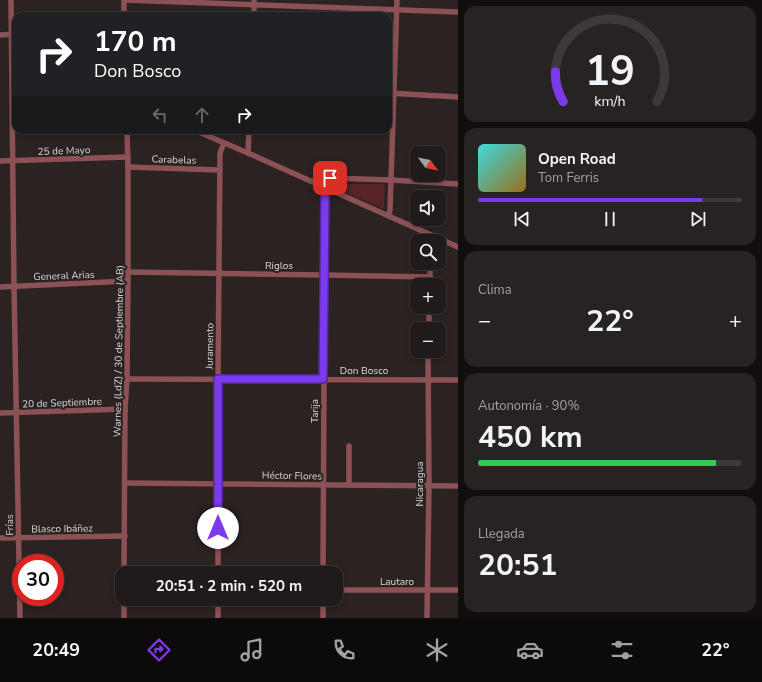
<!DOCTYPE html>
<html lang="es">
<meta charset="utf-8">
<style>
body{margin:0;font-family:"Nunito Sans",sans-serif;background:#282323;color:#f1f3f6;height:100vh;display:flex;flex-direction:column;font-size:15px;white-space:nowrap}
*{box-sizing:border-box;margin:0}
p{font-size:13px;color:#a2a1a2}
.icon{flex:none;width:22px;height:22px;fill:none;stroke:currentColor;stroke-width:2;stroke-linecap:round;stroke-linejoin:round}
.map{position:relative;flex:1;overflow:hidden}
.side{display:flex;flex-direction:column;gap:6px;padding:6px;background:#120e0e;width:304px}
.side>*{flex:none}
.top-card{position:absolute;left:12px;top:12px;width:380px;height:122px;border-radius:12px;box-shadow:0 2px 6px #0003,0 0 0 1px #3d3839;background:#202124;color:#fff;overflow:hidden}
.needle{width:26px;rotate:122deg}
.controls{position:absolute;left:410px;top:146px;display:grid;gap:8px}
.controls a{display:grid;place-items:center;width:36px;height:36px;border-radius:8px;background:#201a1a;box-shadow:0 2px 6px #0003,0 0 0 1px #3d3839;font-size:20px}
.speed{position:absolute;left:12px;top:554px;display:flex;gap:8px;font-size:20px;font-weight:700;text-align:center}
.speed>*{display:grid;place-content:center;width:52px;height:52px;border-radius:50%;background:#201a1a;box-shadow:0 2px 6px #0003,0 0 0 1px #3d3839;line-height:1}
.speed .limit{border:6px solid #d22;background:#fff;color:#111}
.pin{position:absolute;display:grid;place-items:center;width:34px;height:34px;color:#fff;margin:-17px;border-radius:8px;box-shadow:0 2px 6px #0006}
.me{position:absolute;width:44px;margin:-22px;rotate:0deg;stroke-linejoin:round;filter:drop-shadow(0 0 3px #0008)}
.turn{display:flex;align-items:center;gap:14px;height:84px;padding:0 16px;font-size:18px}
.turn .icon{width:52px;height:52px;stroke-width:2.5}
.turn b{display:block;font-size:28px;line-height:34px}
.lanes{display:flex;align-items:center;height:38px;padding:0 16px;background:#0003;justify-content:center;gap:20px;direction:ltr}
.lanes .off{opacity:.35}
.big{font-size:30px;font-weight:700;line-height:1.1}
.side .card{flex:1;display:flex;flex-direction:column;justify-content:center;gap:6px;min-width:0;padding:0 14px;border-radius:12px;background:#282323}
.side .dial{align-items:center;gap:0}
.dial svg{height:104px;overflow:visible;fill:none;stroke:#3d3839;stroke-width:7;stroke-linecap:round;text-anchor:middle}
.dial text{fill:#f1f3f6;stroke:none}
.song{display:flex;align-items:center;gap:12px}
.cover{width:48px;height:48px;border-radius:6px;background:linear-gradient(135deg,hsl(180 70% 55%),hsl(40 70% 35%))}
.played{height:4px;border-radius:2px;background:linear-gradient(90deg,#7c3aed 85%,#3d3839 85%)}
.keys{display:flex;justify-content:space-around;direction:ltr}
.heat{display:flex;justify-content:space-between;align-items:center;font-size:22px;direction:ltr}
.charge{height:6px;border-radius:3px;background:linear-gradient(90deg,#34c759 90%,#3d3839 0)}
.trip{position:absolute;left:115px;top:566px;width:228px;height:40px;border-radius:12px;background:#201a1a;box-shadow:0 2px 6px #0003,0 0 0 1px #3d3839;font-weight:700;line-height:40px;text-align:center}
.menu{display:flex;height:64px;justify-content:space-around;align-items:center;background:#0d0a0a;color:#a2a1a2}
.menu .icon{width:28px;height:28px}
.menu .active{color:#7c3aed}
.menu b{font-size:18px;color:#f1f3f6}
main{display:flex;flex:1;min-height:0}
.map>svg:first-child{display:block}
</style>
<main>
<div class="map">
<svg width="458" height="618" viewBox="0 0 458 618">
<rect width="100%" height="100%" fill="#2b2222"/>
<path fill="#562328" d="M340,184H385L384,209L339,190L337,186Z"/>
<g fill="none" stroke-linecap="round" stroke-linejoin="round">
<g stroke="#8c5155" stroke-width="5.5">
<path d="M11,0L14,286L20,618"/>
<path d="M124,0L458,12"/>
<path d="M124,0V16"/>
<path d="M254,16V0"/>
<path d="M0,35L16,34"/>
<path d="M388,93L458,97"/>
<path d="M194,130L248,153L458,247"/>
<path d="M248,153L249,130"/>
<path d="M0,161L128,157"/>
<path d="M128,167L220,170"/>
<path d="M311,181L330,178L391,180L458,184"/>
<path d="M388,216L390,210L397,0"/>
<path d="M128,272L325,275L430,277"/>
<path d="M430,285V263"/>
<path d="M0,287L128,281"/>
<path d="M429,329V307"/>
<path d="M127,379L458,380"/>
<path d="M0,413L125,409"/>
<path d="M125,483L458,486"/>
<path d="M349,485V446"/>
<path d="M0,538L125,536"/>
<path d="M124,573L125,409L127,379L128,281V167L127,130"/>
<path d="M218,573V379L220,153L224,143"/>
<path d="M323,573L325,198L326,188L330,178"/>
<path d="M336,590H458"/>
<path d="M218,599V618"/>
<path d="M124,618V599"/>
<path d="M323,618V599"/>
<path d="M427,618L429,485L428,351"/>
</g>
</g>
<g fill="none" stroke-linecap="round" stroke-linejoin="round">
<g stroke="#51269a" stroke-width="10">
<path id="route" d="M218,528V379H323L325,198L326,188L330,178"/>
</g>
<use href="#route" stroke="#7c3aed" stroke-width="7"/>
</g>
<g text-anchor="middle" stroke-width="4" stroke-linejoin="round" paint-order="stroke">
<g font-size="10" fill="#ddd7d7" stroke="#2b2222">
<text transform="translate(64 150) rotate(-2)" y="4">25 de Mayo</text>
<text transform="translate(174 159) rotate(2)" y="4">Carabelas</text>
<text x="279" y="269">Riglos</text>
<text transform="translate(64 275) rotate(-2)" y="4">General Arias</text>
<text transform="translate(209 346) rotate(-89)" y="4">Juramento</text>
<text transform="translate(118 351) rotate(-89)" y="4">Warnes (LdZ) / 30 de Septiembre (AB)</text>
<text x="364" y="374">Don Bosco</text>
<text transform="translate(62 402) rotate(-2)" y="4">20 de Septiembre</text>
<text transform="translate(314 411) rotate(-90)" y="4">Tarija</text>
<text transform="translate(292 475) rotate(1)" y="4">Héctor Flores</text>
<text transform="translate(419 484) rotate(-90)" y="4">Nicaragua</text>
<text transform="translate(9 525) rotate(-91)" y="4">Frías</text>
<text transform="translate(62 528) rotate(-1)" y="4">Blasco Ibáñez</text>
<text x="397" y="585">Lautaro</text>
</g>
</g>
</svg>
<div class="controls">
<a><svg class="needle" viewBox="-14 -14 28 28"><path d="M0-13l5 13h-10z" fill="#e53935"/><path d="M0 13l5-13h-10z" fill="#a2a1a2"/></svg></a>
<a><svg class="icon" aria-label="sound" viewBox="0 0 24 24"><path d="M4 9h4l5-4v14l-5-4H4zM17 9q2 3 0 6"/></svg></a>
<a><svg class="icon" aria-label="search" viewBox="0 0 24 24"><circle cx="10" cy="10" r="6"/><path d="M15 15l6 6"/></svg></a>
<a>+</a>
<a>−</a>
</div>
<div class="speed"><div class="limit">30</div></div>
<div class="pin" style="left:330px;top:178px;background:#d93025"><svg class="icon" aria-label="arrive" viewBox="0 0 24 24"><path d="M6 21V4h12l-3 4 3 4H6"/></svg></div>
<svg class="me" style="left:218px;top:528px" viewBox="-20 -20 40 40"><circle r="19" fill="#fff"/><path d="M0-13L10 11 0 6-10 11z" fill="#7c3aed"/></svg>
<div class="trip">20:51 · 2 min · 520 m</div>
<div class="top-card">
<div class="turn"><svg class="icon" aria-label="right" viewBox="0 0 24 24"><path d="M7 20v-9h11M14 6l5 5-5 5"/></svg><div><b>170 m</b>Don Bosco</div></div>
<div class="lanes"><svg class="icon off" aria-label="left" viewBox="0 0 24 24"><path d="M17 20v-9H6M10 6l-5 5 5 5"/></svg><svg class="icon off" aria-label="ahead" viewBox="0 0 24 24"><path d="M12 20V5M6 11l6-6 6 6"/></svg><svg class="icon" aria-label="right" viewBox="0 0 24 24"><path d="M7 20v-9h11M14 6l5 5-5 5"/></svg></div>
</div>
</div>
<section class="side">
<div class="card dial"><svg viewBox="0 0 100 80">
<path d="M14 69A42 42 0 1 1 86 69"/>
<path d="M14 69A42 42 0 0 1 8 46" stroke="#7c3aed"/>
<text x="50" y="56" font-size="32" font-weight="700">19</text>
<text x="50" y="72" font-size="11">km/h</text>
</svg></div>
<div class="card">
<div class="song"><i class="cover"></i><div><b>Open Road</b><p>Tom Ferris</p></div></div>
<div class="played"></div>
<div class="keys"><svg class="icon" aria-label="previous" viewBox="0 0 24 24"><path d="M18 5L8 12l10 7zM5 5v14"/></svg><svg class="icon" aria-label="pause" viewBox="0 0 24 24"><path d="M8 5v14M16 5v14"/></svg><svg class="icon" aria-label="next" viewBox="0 0 24 24"><path d="M6 5l10 7-10 7zM19 5v14"/></svg></div>
</div>
<div class="card"><p>Clima</p>
<div class="heat"><a>−</a><b class="big">22°</b><a>+</a></div>
</div>
<div class="card"><p>Autonomía · 90%</p><b class="big">450 km</b><div class="charge"></div></div>
<div class="card"><p>Llegada</p><b class="big">20:51</b></div>
</section>
</main>
<nav class="menu">
<b>20:49</b>
<svg class="icon active" aria-label="directions" viewBox="0 0 24 24"><path d="M12 3l9 9-9 9-9-9zM9 14v-3h6M13 9l2 2-2 2"/></svg>
<svg class="icon" aria-label="music" viewBox="0 0 24 24"><path d="M9 18V5l10-2v13"/><circle cx="6" cy="18" r="3"/><circle cx="16" cy="16" r="3"/></svg>
<svg class="icon" aria-label="phone" viewBox="0 0 24 24"><path d="M5 4h4l2 5-3 2q2 4 5 5l2-3 5 2v4C11 20 4 13 5 4z"/></svg>
<svg class="icon" aria-label="climate" viewBox="0 0 24 24"><path d="M12 3v18M4 7l16 10M4 17L20 7"/></svg>
<svg class="icon" aria-label="car" viewBox="0 0 24 24"><path d="M5 17H2v-5l4-1 3-4h7l3 4 3 1v5h-3M9 17h6M6 11h13"/><circle cx="7" cy="17" r="2"/><circle cx="17" cy="17" r="2"/></svg>
<svg class="icon" aria-label="filters" viewBox="0 0 24 24"><path d="M4 7h16M4 17h16"/><circle cx="9" cy="7" r="2"/><circle cx="15" cy="17" r="2"/></svg>
<b>22°</b>
</nav>
